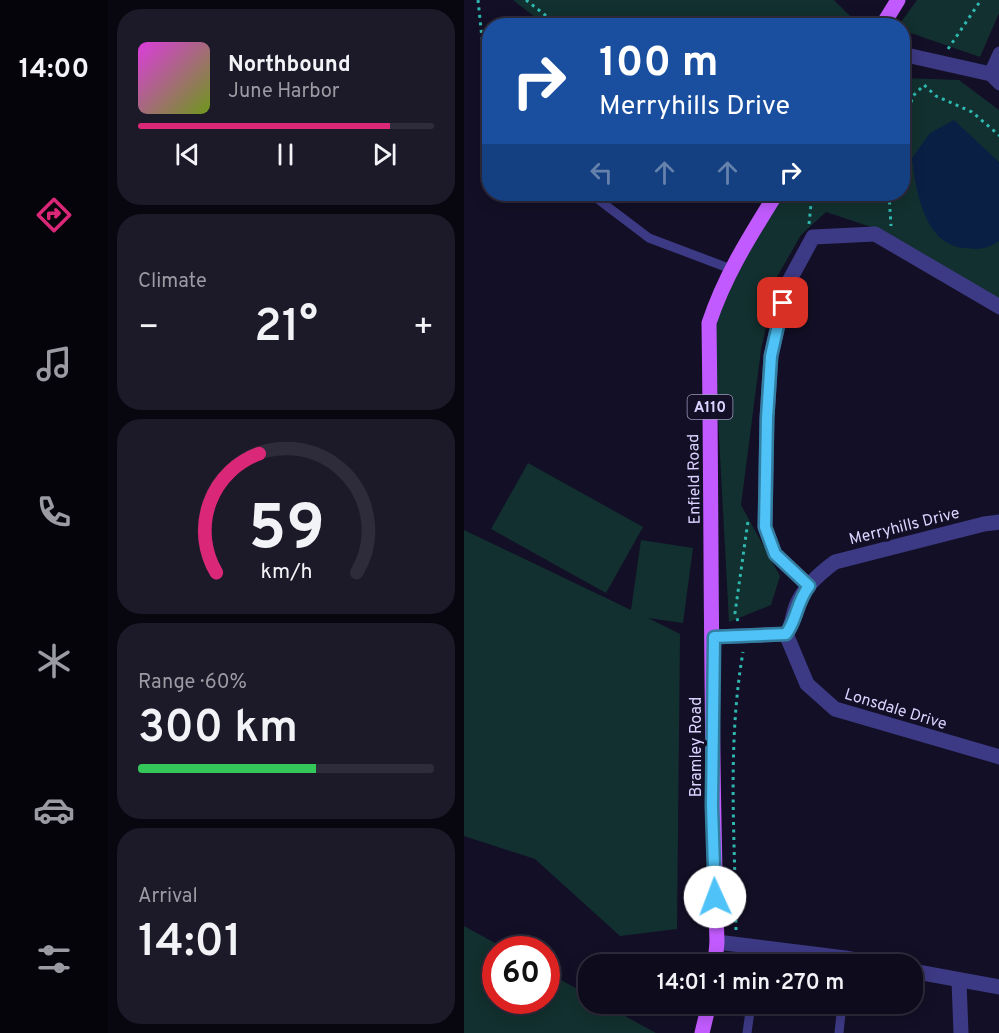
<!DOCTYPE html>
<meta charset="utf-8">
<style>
body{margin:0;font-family:Overpass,sans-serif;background:#1c1929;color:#f1f3f6;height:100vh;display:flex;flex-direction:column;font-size:22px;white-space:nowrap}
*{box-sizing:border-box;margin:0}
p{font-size:20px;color:#9b9ba3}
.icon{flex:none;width:33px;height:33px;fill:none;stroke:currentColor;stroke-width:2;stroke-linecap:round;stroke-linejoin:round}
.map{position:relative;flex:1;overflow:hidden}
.sheet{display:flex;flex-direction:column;gap:9px;padding:9px;background:#08060f;width:356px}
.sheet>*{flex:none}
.top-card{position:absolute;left:18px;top:18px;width:428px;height:183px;border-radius:24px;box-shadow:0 3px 15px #0003,0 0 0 2px #2e2b3b;background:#1a4fa0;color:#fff;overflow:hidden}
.speed{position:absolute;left:18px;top:936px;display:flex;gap:12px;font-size:30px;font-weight:700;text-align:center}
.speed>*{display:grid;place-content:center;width:78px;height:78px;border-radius:50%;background:#0e0b1c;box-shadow:0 3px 15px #0003,0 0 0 2px #2e2b3b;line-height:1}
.speed .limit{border:9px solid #d22;background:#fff;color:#111}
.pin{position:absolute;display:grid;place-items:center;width:51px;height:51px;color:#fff;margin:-26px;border-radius:12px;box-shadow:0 3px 9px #0006}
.me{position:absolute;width:66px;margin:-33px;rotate:358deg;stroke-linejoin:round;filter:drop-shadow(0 0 4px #0008)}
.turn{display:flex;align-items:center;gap:21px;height:126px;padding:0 18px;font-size:27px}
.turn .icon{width:78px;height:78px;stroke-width:2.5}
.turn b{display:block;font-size:42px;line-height:51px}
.lanes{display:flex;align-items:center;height:57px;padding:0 18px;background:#0003;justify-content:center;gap:30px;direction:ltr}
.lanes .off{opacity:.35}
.big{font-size:45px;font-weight:600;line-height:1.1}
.sheet .tile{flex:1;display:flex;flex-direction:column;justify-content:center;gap:9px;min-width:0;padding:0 21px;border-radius:24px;background:#1c1929}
.sheet .dial{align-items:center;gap:0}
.dial svg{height:156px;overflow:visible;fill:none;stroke:#2e2b3b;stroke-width:7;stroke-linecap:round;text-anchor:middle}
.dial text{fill:#f1f3f6;stroke:none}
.song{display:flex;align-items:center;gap:18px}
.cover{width:72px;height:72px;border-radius:9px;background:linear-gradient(135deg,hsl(300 70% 55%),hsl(80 70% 35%))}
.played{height:6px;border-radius:3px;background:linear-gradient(90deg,#db2777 85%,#2e2b3b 85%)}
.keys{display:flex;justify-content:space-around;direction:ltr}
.heat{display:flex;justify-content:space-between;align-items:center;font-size:33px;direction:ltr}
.charge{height:9px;border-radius:4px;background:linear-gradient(90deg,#34c759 60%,#2e2b3b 0)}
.trip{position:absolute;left:114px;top:954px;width:345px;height:60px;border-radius:24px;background:#0e0b1c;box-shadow:0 3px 15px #0003,0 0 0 2px #2e2b3b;font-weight:600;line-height:60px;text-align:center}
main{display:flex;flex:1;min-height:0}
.tab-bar{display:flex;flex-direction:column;width:108px;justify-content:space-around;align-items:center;background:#06040b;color:#9b9ba3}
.tab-bar .icon{width:42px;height:42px}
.tab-bar .on{color:#db2777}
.tab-bar b{font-size:27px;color:#f1f3f6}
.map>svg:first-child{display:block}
</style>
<main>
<nav class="tab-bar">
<b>14:00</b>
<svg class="icon on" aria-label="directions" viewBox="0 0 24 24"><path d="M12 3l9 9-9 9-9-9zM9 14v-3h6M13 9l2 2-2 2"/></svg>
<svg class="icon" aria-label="music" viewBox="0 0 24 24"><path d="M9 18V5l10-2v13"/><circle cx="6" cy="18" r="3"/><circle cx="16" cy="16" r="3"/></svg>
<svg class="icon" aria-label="phone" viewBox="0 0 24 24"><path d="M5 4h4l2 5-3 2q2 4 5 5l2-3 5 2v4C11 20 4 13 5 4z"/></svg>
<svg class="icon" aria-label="climate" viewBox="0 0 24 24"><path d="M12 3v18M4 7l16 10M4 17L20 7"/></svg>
<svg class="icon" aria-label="car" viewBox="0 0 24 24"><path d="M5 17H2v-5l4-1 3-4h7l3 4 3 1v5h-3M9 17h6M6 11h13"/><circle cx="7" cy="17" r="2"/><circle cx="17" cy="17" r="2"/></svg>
<svg class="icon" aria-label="filters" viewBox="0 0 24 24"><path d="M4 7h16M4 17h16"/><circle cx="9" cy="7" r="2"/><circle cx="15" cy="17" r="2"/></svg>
</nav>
<section class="sheet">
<div class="tile">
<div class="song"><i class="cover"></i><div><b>Northbound</b><p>June Harbor</p></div></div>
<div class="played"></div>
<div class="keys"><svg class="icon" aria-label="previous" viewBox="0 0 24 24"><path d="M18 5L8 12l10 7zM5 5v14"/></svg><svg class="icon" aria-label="pause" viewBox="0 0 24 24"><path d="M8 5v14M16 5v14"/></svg><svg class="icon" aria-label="next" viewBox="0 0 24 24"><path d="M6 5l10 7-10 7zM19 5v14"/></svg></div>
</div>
<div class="tile"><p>Climate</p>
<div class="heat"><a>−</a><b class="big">21°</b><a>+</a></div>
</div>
<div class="tile dial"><svg viewBox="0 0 100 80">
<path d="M14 69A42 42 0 1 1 86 69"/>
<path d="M14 69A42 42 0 0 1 36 8" stroke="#db2777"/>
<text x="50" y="56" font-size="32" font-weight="700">59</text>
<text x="50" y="72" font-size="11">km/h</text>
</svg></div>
<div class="tile"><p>Range · 60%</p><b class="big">300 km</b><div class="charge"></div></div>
<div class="tile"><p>Arrival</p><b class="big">14:01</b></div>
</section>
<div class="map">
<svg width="536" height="1033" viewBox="0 0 536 1033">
<rect width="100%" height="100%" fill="#130f26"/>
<g fill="#12302f">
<path d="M49,0H370L390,20L386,26L81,25Z"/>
<path d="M453,0H535V13L516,57L438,30V26L435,25Z"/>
<path d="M438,78L495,80L535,110V300L413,229L362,212L337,235L313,277L297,350L277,505L316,576L307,605L265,622L249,325L277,259L320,194H438Z"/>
<path d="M64,463L179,527L142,593L27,529Z"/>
<path d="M0,530L167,610L177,540L229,548L219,623L184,618L216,634L213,929L156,936L71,859L0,836Z"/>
<path d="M0,926L42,949L32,950V1000H82L83,972L124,995V1004H139L192,1033H0Z"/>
</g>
<path fill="#0a1f44" d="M490,120L535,162V241C522,249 516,250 500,248C460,244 452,191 448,158L466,133Z"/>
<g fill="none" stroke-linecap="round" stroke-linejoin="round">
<g stroke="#2fb8b0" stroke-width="3" stroke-dasharray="3 4.5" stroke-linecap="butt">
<path d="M14,0L26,115"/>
<path d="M62,0L95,26"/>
<path d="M484,49L517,0"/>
<path d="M438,131L449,96L460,85L472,96L508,112L536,136"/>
<path d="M285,194L291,202"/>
<path d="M425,194L427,226"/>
<path d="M345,224L348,194"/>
<path d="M274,621L271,613L284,521"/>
<path d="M272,930C271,837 263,744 279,652"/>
</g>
<g stroke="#3d3a85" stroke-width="9">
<path d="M127,194L185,238L267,269"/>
<path d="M291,964L294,947"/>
<path d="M283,1033L287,1004"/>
<path d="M375,1033L378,1004"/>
</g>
<g stroke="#3d3a85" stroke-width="15">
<path d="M438,54L527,74L536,83"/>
<path d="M527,74L536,54"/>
<path d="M345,586L311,554L301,527L303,418L307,356L323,285L349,237L411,234L536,307"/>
<path d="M322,634L343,684L371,709L536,757"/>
<path d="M250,637L322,634C329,625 328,616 332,606C339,588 356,573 371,562L520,524L536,522"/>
<path d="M253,942L381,958L415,964"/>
<path d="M448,971L536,987"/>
<path d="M495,981L497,1033"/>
</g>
<g stroke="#c25bff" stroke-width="15">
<path d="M418,26L434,0"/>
<path d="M251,964L253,942C246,736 248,529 245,323C261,275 286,236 312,194"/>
<path d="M238,1033L245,1004"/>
</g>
</g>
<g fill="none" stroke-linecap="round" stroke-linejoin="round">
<g stroke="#337fa1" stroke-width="15">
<path id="route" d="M251,897L248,806L250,637L322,634C333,620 332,603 345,586L311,554L301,527L303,418L307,356L319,303"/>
</g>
<use href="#route" stroke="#4fc3f7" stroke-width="10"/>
</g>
<g text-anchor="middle" stroke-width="6" stroke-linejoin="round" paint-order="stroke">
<rect fill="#130f26" stroke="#9e99be" stroke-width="1.5" x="223.5" y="395" width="45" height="24" rx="4.5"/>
<g font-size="15" font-weight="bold" fill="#d9d4ff">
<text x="246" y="412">A110</text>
</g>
<g font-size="16" fill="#d9d4ff" stroke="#130f26">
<text transform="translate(229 479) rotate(-91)" y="6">Enfield Road</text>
<text transform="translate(440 525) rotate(-14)" y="6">Merryhills Drive</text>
<text transform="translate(432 708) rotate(17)" y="6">Lonsdale Drive</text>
<text transform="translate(231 747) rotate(-90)" y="6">Bramley Road</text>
</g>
</g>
</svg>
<div class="speed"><div class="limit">60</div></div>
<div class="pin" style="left:319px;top:303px;background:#d93025"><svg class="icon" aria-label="arrive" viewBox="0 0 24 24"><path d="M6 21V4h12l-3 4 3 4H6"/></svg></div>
<svg class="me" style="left:251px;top:897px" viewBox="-20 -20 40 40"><circle r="19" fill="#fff"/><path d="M0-13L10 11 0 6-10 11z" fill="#4fc3f7"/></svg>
<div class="trip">14:01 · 1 min · 270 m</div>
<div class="top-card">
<div class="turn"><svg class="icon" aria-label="right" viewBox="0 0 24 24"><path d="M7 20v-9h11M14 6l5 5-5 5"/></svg><div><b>100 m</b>Merryhills Drive</div></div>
<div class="lanes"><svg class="icon off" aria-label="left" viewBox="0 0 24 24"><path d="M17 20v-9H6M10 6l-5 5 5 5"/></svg><svg class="icon off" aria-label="ahead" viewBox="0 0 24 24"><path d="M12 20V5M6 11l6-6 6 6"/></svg><svg class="icon off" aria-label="ahead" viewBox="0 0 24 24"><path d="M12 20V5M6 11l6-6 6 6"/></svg><svg class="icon" aria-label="right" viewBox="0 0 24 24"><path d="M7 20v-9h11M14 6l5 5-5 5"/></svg></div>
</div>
</div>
</main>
